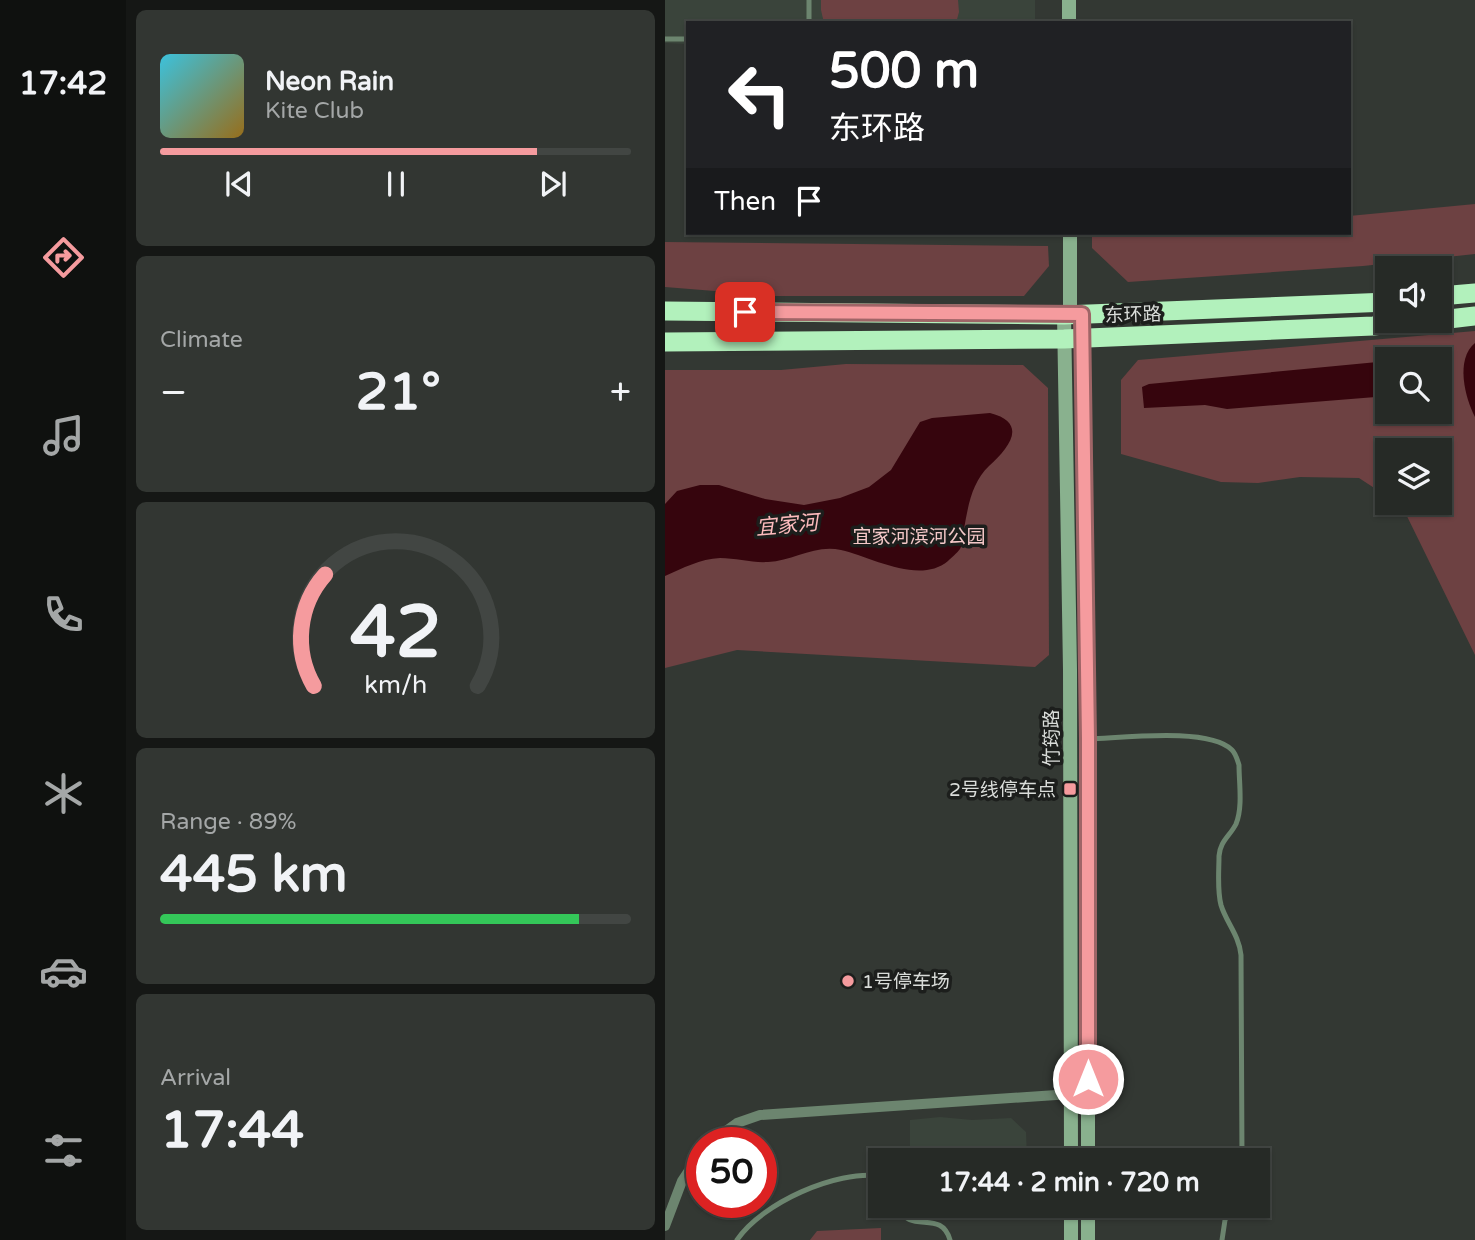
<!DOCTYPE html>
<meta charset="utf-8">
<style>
body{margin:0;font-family:"Varela Round","Noto Sans SC",sans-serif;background:#323632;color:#f1f3f6;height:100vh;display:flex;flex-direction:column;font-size:26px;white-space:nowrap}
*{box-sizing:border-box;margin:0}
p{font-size:23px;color:#a4a7a7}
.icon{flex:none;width:38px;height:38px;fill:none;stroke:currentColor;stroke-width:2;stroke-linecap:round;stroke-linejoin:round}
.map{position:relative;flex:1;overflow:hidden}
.panel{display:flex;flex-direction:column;gap:10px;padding:10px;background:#151715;width:539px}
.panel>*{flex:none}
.banner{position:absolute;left:21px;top:21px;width:665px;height:214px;border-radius:0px;box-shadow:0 2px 5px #0004,0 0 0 2px #424643;background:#202124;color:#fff;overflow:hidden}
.buttons{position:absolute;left:710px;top:256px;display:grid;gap:14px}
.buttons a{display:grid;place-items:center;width:77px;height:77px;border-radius:0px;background:#262a26;box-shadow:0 2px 5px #0004,0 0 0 2px #424643;font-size:35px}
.speed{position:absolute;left:21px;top:1127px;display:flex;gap:14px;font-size:35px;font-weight:700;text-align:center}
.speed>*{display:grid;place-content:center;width:91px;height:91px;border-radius:50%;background:#262a26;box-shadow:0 2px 5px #0004,0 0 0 2px #424643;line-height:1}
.speed .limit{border:10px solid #d22;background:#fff;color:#111}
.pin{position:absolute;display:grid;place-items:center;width:60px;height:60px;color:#fff;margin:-30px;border-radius:14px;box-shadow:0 4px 10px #0006}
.me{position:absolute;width:77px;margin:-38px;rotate:0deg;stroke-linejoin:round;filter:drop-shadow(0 0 5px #0008)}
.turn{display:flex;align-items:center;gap:24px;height:147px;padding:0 28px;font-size:32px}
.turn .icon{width:91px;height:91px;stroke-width:2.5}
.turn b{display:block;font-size:49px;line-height:60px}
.then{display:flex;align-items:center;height:66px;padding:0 28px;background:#0003;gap:14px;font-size:26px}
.big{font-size:52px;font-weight:700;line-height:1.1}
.panel .tile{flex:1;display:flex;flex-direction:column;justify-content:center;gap:10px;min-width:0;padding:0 24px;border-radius:10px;background:#323632}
.panel .dial{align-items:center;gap:0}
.dial svg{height:182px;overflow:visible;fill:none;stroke:#424643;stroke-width:7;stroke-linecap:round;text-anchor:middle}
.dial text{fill:#f1f3f6;stroke:none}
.song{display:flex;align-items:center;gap:21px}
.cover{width:84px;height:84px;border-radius:10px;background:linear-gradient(135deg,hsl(190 70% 55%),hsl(40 70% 35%))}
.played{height:7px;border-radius:4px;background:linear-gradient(90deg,#f59b9e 80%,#424643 80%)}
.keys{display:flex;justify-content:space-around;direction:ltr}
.heat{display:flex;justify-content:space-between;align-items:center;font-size:38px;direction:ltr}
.charge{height:10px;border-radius:5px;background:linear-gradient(90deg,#34c759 89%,#424643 0)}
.trip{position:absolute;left:203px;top:1148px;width:402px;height:70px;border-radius:0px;background:#262a26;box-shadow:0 2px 5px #0004,0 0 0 2px #424643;font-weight:700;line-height:70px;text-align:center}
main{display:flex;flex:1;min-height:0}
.tab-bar{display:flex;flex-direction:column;width:126px;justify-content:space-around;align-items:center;background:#0f110f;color:#a4a7a7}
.tab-bar .icon{width:49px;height:49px}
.tab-bar .current{color:#f59b9e}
.tab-bar b{font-size:32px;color:#f1f3f6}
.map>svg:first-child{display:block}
</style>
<main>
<nav class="tab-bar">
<b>17:42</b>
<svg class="icon current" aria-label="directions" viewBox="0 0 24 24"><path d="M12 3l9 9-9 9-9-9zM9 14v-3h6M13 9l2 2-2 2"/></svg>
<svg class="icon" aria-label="music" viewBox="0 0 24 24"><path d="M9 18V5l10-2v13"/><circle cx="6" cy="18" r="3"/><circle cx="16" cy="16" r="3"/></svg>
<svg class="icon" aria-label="phone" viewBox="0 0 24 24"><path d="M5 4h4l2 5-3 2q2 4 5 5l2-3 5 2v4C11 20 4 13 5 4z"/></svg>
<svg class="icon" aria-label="climate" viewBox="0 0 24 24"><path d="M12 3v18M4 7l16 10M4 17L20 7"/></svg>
<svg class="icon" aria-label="car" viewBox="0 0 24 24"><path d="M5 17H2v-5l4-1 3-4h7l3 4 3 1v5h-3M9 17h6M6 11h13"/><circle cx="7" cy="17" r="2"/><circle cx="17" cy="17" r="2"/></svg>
<svg class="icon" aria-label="filters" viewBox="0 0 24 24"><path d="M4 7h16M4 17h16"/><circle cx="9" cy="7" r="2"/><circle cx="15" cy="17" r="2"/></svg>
</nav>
<section class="panel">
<div class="tile">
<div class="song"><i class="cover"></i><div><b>Neon Rain</b><p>Kite Club</p></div></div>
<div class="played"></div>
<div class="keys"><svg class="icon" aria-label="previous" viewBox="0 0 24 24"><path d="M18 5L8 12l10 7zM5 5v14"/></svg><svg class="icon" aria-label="pause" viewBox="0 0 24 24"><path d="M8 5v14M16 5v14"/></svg><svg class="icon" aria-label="next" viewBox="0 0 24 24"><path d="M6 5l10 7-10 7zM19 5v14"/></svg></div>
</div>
<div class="tile"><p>Climate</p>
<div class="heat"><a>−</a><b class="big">21°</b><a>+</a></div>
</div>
<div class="tile dial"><svg viewBox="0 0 100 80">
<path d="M14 69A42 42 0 1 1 86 69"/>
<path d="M14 69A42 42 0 0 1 19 20" stroke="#f59b9e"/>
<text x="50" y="56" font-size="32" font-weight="700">42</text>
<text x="50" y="72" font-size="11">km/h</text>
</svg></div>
<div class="tile"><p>Range · 89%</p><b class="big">445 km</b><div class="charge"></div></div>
<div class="tile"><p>Arrival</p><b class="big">17:44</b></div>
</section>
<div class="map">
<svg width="810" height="1240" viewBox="0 0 810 1240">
<rect width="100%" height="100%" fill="#333833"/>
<g fill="#3a443b">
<path d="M0,0H370V23H23V44L0,43Z"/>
<path d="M275,1117L307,1120L346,1118L361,1132L362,1160H245V1120Z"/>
</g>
<g fill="#6d4142" fill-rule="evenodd">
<path d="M156,0H293L294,12L291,23H159L156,10Z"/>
<path d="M810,204V254L698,266L463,282L427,248V233H684V216Z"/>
<path d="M0,242L383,246L384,266L359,296H111L0,287Z"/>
<path d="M810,331V655L737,506L730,502H775V450H723V497L694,478L635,477L593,483L556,482L456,454V380L473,360ZM723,359H775V411H723Z"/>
<path d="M181,364L358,365L383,388L384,655L370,667L72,650L0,668V370H116Z"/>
<path d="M216,1228V1240H145L152,1231Z"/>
</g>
<g fill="#36050d">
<path d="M810,343V417C800,398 790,359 810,343Z"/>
<path d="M723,361V396L562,409L540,405L479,408L477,387L484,384Z"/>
<path d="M325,413C364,423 344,448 324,466C307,482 303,506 299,529C298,535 298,544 295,549C292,553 286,558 283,561C254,585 207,557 176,550C150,544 128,561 103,562C87,563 71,558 55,558C35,559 18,568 0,576V504L12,491L35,485H54L100,499L139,505L175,498L204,487L226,470L255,422L267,418Z"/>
</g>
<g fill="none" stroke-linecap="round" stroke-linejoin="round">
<g stroke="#6c856f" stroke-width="5">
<path d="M144,23V0"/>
<path d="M0,39H23"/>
<path d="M425,739C457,738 544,727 567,750C571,754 572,759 574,765C574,783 578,807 571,824C565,836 555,841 554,856C554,871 552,890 556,905C561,922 574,935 576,955L577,1160"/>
<path d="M232,1206C245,1236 276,1208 285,1240"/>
<path d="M72,1240C97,1203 171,1170 215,1176"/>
<path d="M557,1240L560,1220L568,1206"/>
</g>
<g stroke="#6c856f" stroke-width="10">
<path d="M44,1143L72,1123L95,1115L406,1094"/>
<path d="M0,1226L17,1181L37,1151"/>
</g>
<g stroke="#89b18e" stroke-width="14">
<path d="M404,0V23"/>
<path d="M405,233V315"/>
<path d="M417,314L423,739V1160"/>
<path d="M399,315L405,669L406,1160"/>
<path d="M406,1206V1240"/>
<path d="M423,1206V1240"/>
</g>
<g stroke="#b2f1bc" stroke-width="19">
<path d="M775,296L810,293"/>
<path d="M0,311L399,315L723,302"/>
<path d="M775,320L810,316"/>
<path d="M0,342L399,339L708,326L769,320"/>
</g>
</g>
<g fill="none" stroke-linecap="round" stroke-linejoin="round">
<g stroke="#9f6567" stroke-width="18">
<path id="route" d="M80,312L417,314L423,739V1079"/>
</g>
<use href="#route" stroke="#f59b9e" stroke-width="12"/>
</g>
<g fill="#f59b9e" stroke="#1c1e1c" stroke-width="2.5">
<rect x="398" y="782" width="14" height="14" rx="3.5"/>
<circle cx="183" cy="981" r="7"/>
</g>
<g text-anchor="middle" stroke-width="7" stroke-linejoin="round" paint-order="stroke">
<g font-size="19" fill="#d9dcd9" stroke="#1c1e1c">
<text transform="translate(468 314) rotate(-2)" y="7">东环路</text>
<text transform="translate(386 738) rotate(-90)" y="7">竹筠路</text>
</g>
<g font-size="19" fill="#f4c8c8" stroke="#1c1e1c">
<text x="254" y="543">宜家河滨河公园</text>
</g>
<g font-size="19" fill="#d9dcd9" stroke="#1c1e1c" text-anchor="end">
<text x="391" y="796">2号线停车点</text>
<text x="197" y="988" text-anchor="start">1号停车场</text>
</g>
<g font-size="21" font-style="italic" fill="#fdbbbd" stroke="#1c1e1c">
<text transform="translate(122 525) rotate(-5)" y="7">宜家河</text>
</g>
</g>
</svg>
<div class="buttons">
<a><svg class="icon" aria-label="sound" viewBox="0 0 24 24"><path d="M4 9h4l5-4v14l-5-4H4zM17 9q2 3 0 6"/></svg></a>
<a><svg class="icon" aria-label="search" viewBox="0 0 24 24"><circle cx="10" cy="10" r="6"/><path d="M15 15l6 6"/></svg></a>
<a><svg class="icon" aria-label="layers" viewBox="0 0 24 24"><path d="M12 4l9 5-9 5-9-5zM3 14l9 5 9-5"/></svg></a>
</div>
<div class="speed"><div class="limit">50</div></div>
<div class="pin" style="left:80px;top:312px;background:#d93025"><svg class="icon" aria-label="arrive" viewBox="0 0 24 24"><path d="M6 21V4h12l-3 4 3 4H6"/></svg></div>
<svg class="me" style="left:423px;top:1079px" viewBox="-20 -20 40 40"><circle r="17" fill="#f59b9e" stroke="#fff" stroke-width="3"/><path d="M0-11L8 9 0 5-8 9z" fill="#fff"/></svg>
<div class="trip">17:44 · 2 min · 720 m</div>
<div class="banner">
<div class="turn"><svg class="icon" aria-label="left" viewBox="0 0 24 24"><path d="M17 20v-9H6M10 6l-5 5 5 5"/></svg><div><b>500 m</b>东环路</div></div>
<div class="then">Then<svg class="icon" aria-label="arrive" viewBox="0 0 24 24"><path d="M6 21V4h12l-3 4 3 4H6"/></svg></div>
</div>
</div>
</main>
